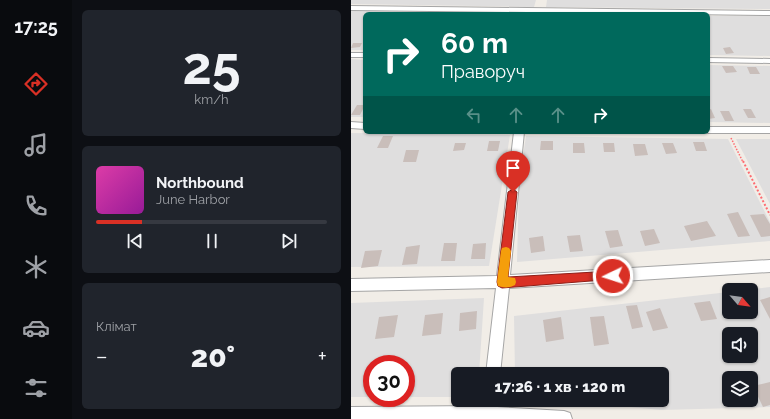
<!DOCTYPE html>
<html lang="uk">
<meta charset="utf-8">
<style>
body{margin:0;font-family:Raleway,sans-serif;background:#20242c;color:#f1f3f6;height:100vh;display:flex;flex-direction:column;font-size:15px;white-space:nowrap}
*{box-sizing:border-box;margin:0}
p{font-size:13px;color:#9ea1a6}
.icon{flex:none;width:22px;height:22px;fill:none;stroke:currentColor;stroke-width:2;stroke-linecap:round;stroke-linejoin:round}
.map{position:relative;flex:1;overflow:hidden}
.sheet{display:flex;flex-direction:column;gap:10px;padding:10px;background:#0d0f14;width:279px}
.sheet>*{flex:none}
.guide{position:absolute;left:12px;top:12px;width:347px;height:122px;border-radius:6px;box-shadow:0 1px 3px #0004;background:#00695c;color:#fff;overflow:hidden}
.needle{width:26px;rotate:118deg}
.tools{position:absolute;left:371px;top:283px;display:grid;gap:8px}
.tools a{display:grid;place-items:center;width:36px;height:36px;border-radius:6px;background:#171b24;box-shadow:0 1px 3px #0004;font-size:20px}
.speed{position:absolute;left:12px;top:355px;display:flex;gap:8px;font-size:20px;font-weight:700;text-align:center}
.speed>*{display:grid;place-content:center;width:52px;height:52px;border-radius:50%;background:#171b24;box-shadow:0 1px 3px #0004;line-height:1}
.speed .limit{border:6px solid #d22;background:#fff;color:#111}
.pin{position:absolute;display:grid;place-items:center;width:34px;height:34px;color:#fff;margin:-41px -17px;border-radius:50% 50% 50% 0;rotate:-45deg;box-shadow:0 0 4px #0007}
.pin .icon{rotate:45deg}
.me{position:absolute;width:44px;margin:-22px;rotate:266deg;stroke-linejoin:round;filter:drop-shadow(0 0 3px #0008)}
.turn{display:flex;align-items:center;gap:14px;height:84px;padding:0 12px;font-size:18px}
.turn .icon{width:52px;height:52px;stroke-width:2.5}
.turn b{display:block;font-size:28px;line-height:34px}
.lanes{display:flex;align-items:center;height:38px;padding:0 12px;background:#0003;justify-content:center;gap:20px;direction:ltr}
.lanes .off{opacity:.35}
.big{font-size:30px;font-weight:800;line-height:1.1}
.sheet .tile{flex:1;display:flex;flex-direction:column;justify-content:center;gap:6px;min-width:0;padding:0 14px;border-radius:6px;background:#20242c}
.sheet .dial{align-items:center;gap:0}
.dial b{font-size:52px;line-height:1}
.song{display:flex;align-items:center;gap:12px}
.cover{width:48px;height:48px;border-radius:6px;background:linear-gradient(135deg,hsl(320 70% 55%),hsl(300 70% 35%))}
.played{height:4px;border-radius:2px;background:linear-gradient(90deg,#d93025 20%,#363941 20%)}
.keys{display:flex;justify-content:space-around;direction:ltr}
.heat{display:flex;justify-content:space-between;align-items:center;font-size:22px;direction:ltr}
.trip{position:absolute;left:100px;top:367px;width:218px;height:40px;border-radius:6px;background:#171b24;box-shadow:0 1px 3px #0004;font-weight:800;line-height:40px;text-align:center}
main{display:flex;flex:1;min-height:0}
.dock{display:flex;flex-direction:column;width:72px;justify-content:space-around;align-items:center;background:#090b0e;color:#9ea1a6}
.dock .icon{width:28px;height:28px}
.dock .on{color:#d93025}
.dock b{font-size:18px;color:#f1f3f6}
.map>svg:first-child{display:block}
</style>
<main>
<nav class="dock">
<b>17:25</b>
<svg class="icon on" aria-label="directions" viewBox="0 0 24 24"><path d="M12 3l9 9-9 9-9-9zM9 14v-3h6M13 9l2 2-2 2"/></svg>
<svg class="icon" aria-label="music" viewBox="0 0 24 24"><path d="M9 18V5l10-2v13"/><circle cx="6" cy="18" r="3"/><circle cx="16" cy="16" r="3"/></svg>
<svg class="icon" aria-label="phone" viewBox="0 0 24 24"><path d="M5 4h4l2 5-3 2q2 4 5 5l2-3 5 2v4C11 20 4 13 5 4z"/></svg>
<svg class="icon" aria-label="climate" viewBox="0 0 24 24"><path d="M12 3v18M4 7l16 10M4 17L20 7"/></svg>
<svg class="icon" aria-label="car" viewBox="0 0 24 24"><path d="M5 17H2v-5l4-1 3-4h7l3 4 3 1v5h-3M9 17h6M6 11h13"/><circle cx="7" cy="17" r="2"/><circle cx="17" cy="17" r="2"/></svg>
<svg class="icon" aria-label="filters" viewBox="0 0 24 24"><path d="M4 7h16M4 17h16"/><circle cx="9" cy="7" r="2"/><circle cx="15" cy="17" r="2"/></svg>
</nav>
<section class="sheet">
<div class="tile dial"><b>25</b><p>km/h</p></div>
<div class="tile">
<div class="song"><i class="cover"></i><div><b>Northbound</b><p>June Harbor</p></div></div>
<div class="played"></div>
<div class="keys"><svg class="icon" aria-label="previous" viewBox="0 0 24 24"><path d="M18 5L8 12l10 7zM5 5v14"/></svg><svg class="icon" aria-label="pause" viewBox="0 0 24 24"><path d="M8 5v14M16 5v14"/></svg><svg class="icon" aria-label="next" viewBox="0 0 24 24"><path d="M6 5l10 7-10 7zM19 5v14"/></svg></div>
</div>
<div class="tile"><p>Клімат</p>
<div class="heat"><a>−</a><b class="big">20°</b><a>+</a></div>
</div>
</section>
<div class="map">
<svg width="419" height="419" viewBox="0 0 419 419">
<rect width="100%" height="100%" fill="#f1ede7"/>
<g fill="#dfdede" fill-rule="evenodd">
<path d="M0,0H185L183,7L0,4Z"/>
<path d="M196,0H419V9L195,7Z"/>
<path d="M0,11L170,14H14V50H0Z"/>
<path d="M357,16H419V56L357,55Z"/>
<path d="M0,59L14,60V117H0Z"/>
<path d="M357,65L419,66V123L357,122Z"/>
<path d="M0,133L159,135L138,266L0,267Z"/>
<path d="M175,136L377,139L419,222V241L166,262L168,183Z"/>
<path d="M385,139H419V204Z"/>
<path d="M419,287V407L310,410L207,400H311V374H164L163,316L378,292V312H400V290H393ZM378,334H400V356H378ZM378,378H400V400H378Z"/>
<path d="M133,298L128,374H107V397H55V364H21V397H0V303Z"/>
</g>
<g fill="#c9beba">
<path d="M2,43H11L9,47L0,48Z"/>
<path d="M379,47L383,53L375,54L372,48Z"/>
<path d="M371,66H382L386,72L375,73Z"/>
<path d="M396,67H405L409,74H399Z"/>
<path d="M6,105H14L9,115H0Z"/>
<path d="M360,109L364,118L357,119V110Z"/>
<path d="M392,109H400L405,118H397Z"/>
<path d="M369,111H378L383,121H374Z"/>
<path d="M32,136H42L37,148H26Z"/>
<path d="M138,141H149L147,151H136Z"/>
<path d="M190,141H202V150H189Z"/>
<path d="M342,142H353L356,151H345Z"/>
<path d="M104,143H115L113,150L102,151Z"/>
<path d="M222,143H233L234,153H222Z"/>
<path d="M252,143H263L264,152H253Z"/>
<path d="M311,143H322L326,153L315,154Z"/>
<path d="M282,144H294L297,155L284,156Z"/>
<path d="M55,150H68L65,162H52Z"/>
<path d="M387,212L399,236L387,237L376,214Z"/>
<path d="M413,214L419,224V236L410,237L399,215Z"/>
<path d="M356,221L365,236L340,241L333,226Z"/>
<path d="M303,229L309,243L294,246L289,231Z"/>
<path d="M267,230L272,246L259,248L254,231Z"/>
<path d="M229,235L232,251L219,252L216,236Z"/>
<path d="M192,236L194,251L180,253L178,238Z"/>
<path d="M93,243H106L104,261H90Z"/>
<path d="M135,243L134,259H120L122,244Z"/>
<path d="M69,245L66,264L51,265L55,247Z"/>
<path d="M31,250L27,266L10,268L14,251Z"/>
<path d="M419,297V319L409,300Z"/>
<path d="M359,301L366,319L350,321L343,303Z"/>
<path d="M286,305L292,327L281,329L275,306Z"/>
<path d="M309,308L317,328L302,331L295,312Z"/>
<path d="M126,311L125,329L108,331L109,313Z"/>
<path d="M92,313L90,334L71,336L74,315Z"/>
<path d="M47,315L43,337L24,339L28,317Z"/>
<path d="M253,316L258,344L243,346L239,317Z"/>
<path d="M210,317L213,339L195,342L192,320Z"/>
<path d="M419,382V405L412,407L402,386Z"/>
</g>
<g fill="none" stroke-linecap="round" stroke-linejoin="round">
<g stroke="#a5a5a5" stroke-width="2">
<g id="street">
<path d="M0,6L419,11V15L0,10Z"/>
<rect x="0" y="53" width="14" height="4"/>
<path d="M357,58L419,59V63L357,62Z"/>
<path d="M0,122L14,123V129L0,128Z"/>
<path d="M357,127H419V133H357L354,132H357Z"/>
<path d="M163,132H173L159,275L419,260V272L158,288L149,374H135L145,288L0,291V279L146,276Z"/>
<path d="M131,400H147L146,407L213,411L219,413L221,419H0V407L131,406Z"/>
</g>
</g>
<path stroke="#fe6b70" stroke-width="1.5" stroke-dasharray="1.5 1.5" stroke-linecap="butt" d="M380,138L392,162"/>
<path stroke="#fe6b70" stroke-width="2" stroke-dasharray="2 2" stroke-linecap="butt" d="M392,161L419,215"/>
<use href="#street" fill="#fff" fill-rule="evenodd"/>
</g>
<path fill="#d93025" stroke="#8d1f18" d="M162,189L166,192L157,277L262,271L265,272L267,276L265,279L151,288L147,286L146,282L157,192Z"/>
<path fill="#f59e0b" d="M155,247L158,248L160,251L157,277L164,278L165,282L164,285C159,288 153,288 147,286L146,282L150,251L151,248Z"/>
</svg>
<div class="tools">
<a><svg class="needle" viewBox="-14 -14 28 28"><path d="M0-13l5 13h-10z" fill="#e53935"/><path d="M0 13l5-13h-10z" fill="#9ea1a6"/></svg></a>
<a><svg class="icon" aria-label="sound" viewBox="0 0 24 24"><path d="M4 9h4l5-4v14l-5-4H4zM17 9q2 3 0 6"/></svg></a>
<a><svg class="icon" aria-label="layers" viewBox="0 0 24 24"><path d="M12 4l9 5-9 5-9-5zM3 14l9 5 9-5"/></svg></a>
</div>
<div class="speed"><div class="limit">30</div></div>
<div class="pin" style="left:162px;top:192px;background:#d93025"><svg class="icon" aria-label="arrive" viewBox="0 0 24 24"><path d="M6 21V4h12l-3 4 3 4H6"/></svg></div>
<svg class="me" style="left:262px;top:276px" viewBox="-20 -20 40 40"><circle r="17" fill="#d93025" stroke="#fff" stroke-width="3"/><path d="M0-11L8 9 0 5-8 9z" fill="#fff"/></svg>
<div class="trip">17:26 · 1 хв · 120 m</div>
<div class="guide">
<div class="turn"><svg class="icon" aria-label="right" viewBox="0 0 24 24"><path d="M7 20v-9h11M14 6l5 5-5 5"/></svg><div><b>60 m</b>Праворуч</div></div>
<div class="lanes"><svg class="icon off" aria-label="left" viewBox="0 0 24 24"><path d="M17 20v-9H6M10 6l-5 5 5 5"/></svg><svg class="icon off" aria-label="ahead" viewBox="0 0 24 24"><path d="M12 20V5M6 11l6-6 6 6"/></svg><svg class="icon off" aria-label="ahead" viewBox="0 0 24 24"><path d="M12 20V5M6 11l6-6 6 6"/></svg><svg class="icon" aria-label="right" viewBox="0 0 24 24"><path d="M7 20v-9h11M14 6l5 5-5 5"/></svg></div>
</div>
</div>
</main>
